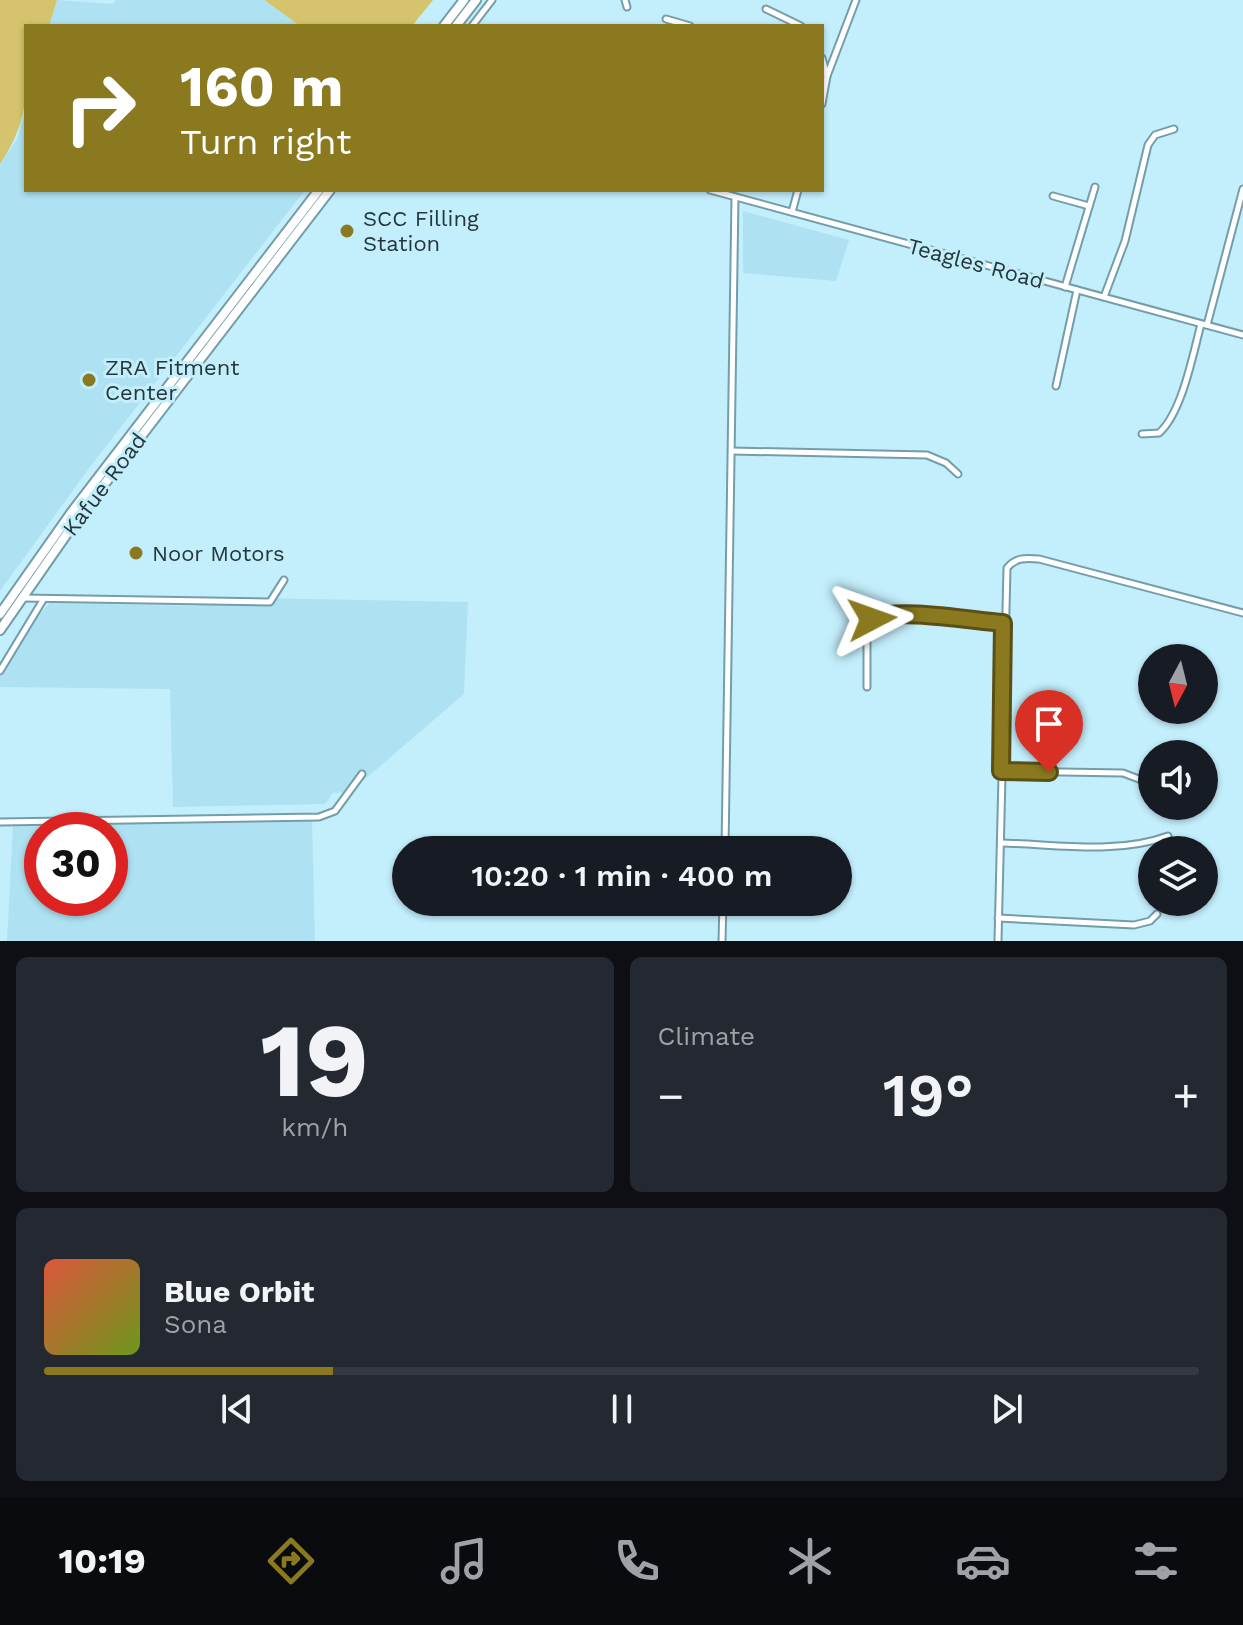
<!DOCTYPE html>
<meta charset="utf-8">
<style>
body{margin:0;font-family:"Work Sans",sans-serif;background:#242831;color:#f1f3f6;height:100vh;display:flex;flex-direction:column;font-size:30px;white-space:nowrap}
*{box-sizing:border-box;margin:0}
p{font-size:26px;color:#9ea1a6}
.icon{flex:none;width:44px;height:44px;fill:none;stroke:currentColor;stroke-width:2;stroke-linecap:round;stroke-linejoin:round}
.map{position:relative;height:941px;overflow:hidden}
.details{display:flex;flex-direction:column;gap:16px;padding:16px;background:#0d0f14;flex:1}
.details>*{flex:none}
.banner{position:absolute;left:24px;top:24px;width:800px;height:168px;border-radius:0px;box-shadow:0 2px 6px #0004;background:#8a791e;color:#fff;overflow:hidden}
.needle{width:52px;rotate:187deg}
.buttons{position:absolute;left:1138px;top:644px;display:grid;gap:16px}
.buttons a{display:grid;place-items:center;width:80px;height:80px;border-radius:50%;background:#171b24;box-shadow:0 2px 6px #0004;font-size:40px}
.speed{position:absolute;left:24px;top:812px;display:flex;gap:16px;font-size:40px;font-weight:700;text-align:center}
.speed>*{display:grid;place-content:center;width:104px;height:104px;border-radius:50%;background:#171b24;box-shadow:0 2px 6px #0004;line-height:1}
.speed .limit{border:12px solid #d22;background:#fff;color:#111}
.pin{position:absolute;display:grid;place-items:center;width:68px;height:68px;color:#fff;margin:-82px -34px;border-radius:50% 50% 50% 0;rotate:-45deg;box-shadow:0 0 8px #0007}
.pin .icon{rotate:45deg}
.me{position:absolute;width:88px;margin:-44px;rotate:86deg;stroke-linejoin:round;filter:drop-shadow(0 0 6px #0008)}
.turn{display:flex;align-items:center;gap:28px;height:168px;padding:0 24px;font-size:36px}
.turn .icon{width:104px;height:104px;stroke-width:2.5}
.turn b{display:block;font-size:56px;line-height:68px}
.big{font-size:60px;font-weight:600;line-height:1.1}
.details .card{flex:1;display:flex;flex-direction:column;justify-content:center;gap:12px;min-width:0;padding:0 28px;border-radius:12px;background:#242831}
.details .dial{align-items:center;gap:0}
.dial b{font-size:104px;line-height:1}
.song{display:flex;align-items:center;gap:24px}
.cover{width:96px;height:96px;border-radius:12px;background:linear-gradient(135deg,hsl(10 70% 55%),hsl(80 70% 35%))}
.played{height:8px;border-radius:4px;background:linear-gradient(90deg,#8a791e 25%,#363941 25%)}
.keys{display:flex;justify-content:space-around;direction:ltr}
.heat{display:flex;justify-content:space-between;align-items:center;font-size:44px;direction:ltr}
.details .tiles{flex:1;display:grid;gap:16px;grid-template-columns:1fr 1fr}
.card:last-child{grid-column:span 2}
.trip{position:absolute;left:392px;top:836px;width:460px;height:80px;border-radius:40px;background:#171b24;box-shadow:0 2px 6px #0004;font-weight:600;line-height:80px;text-align:center}
.menu{display:flex;height:128px;justify-content:space-around;align-items:center;background:#090b0e;color:#9ea1a6}
.menu .icon{width:56px;height:56px}
.menu .on{color:#8a791e}
.menu b{font-size:36px;color:#f1f3f6}
.map>svg:first-child{display:block}
</style>
<div class="map">
<svg width="1243" height="941" viewBox="0 0 1243 941">
<rect width="100%" height="100%" fill="#c3eefc"/>
<g fill="#aee2f2" fill-rule="evenodd">
<path d="M57,0L113,4L116,0H263L300,26H49Z"/>
<path d="M26,108V190H305L90,467L0,591V164L17,139Z"/>
<path d="M743,211L849,240L836,281L743,273Z"/>
<path d="M202,597L468,602L464,694L350,792L333,793L325,804L173,807L170,689L0,687V669L30,623L50,603L197,606Z"/>
<path d="M312,819L315,941H7L13,826ZM42,830H110V898H42Z"/>
</g>
<g fill="#d5c46d">
<path d="M0,0H57L49,26H26C26,82 33,116 0,164Z"/>
<path d="M264,0H433L412,26H300Z"/>
</g>
<g fill="none" stroke-linecap="round" stroke-linejoin="round">
<g stroke="#749daa" stroke-width="9">
<g id="street">
<path d="M625,0L627,7"/>
<path d="M766,9L801,26"/>
<path d="M666,19L690,26"/>
<path d="M472,26L492,0"/>
<path d="M822,58L827,76L822,104"/>
<path d="M827,76L856,0"/>
<path d="M710,190L1243,335"/>
<path d="M1053,196L1089,206"/>
<path d="M792,212L798,190"/>
<path d="M1065,287L1095,187"/>
<path d="M1104,297L1125,241L1148,145L1155,135L1174,129"/>
<path d="M1207,325L1243,189"/>
<path d="M1056,386L1077,290"/>
<path d="M1142,434L1159,433C1182,413 1193,354 1201,324"/>
<path d="M732,451L927,455L946,463L958,474"/>
<path d="M23,598L270,602L284,580"/>
<path d="M0,671L43,600"/>
<path d="M867,687V631L872,619L944,617L1003,623"/>
<path d="M1001,771L1123,773L1152,784"/>
<path d="M0,822L319,817L335,811L362,774"/>
<path d="M1001,843C1055,844 1116,855 1168,836"/>
<path d="M725,850L735,197"/>
<path d="M998,918L1134,925L1150,921L1157,914"/>
<path d="M722,941L723,902"/>
<path d="M998,941L1007,568C1016,557 1026,558 1039,559L1243,613"/>
</g>
</g>
<g stroke="#749daa" stroke-width="12">
<g id="primary">
<path d="M444,26L464,0"/>
<path d="M456,26L476,0"/>
<path d="M0,614L71,513L319,190"/>
<path d="M0,630L73,525L330,190"/>
</g>
</g>
<use href="#street" stroke="#fff" stroke-width="5"/>
<use href="#primary" stroke="#fff" stroke-width="8"/>
</g>
<g fill="none" stroke-linecap="round" stroke-linejoin="round">
<g stroke="#5a4f14" stroke-width="20">
<path id="route" d="M872,619C899,607 973,621 1003,623L1001,771L1049,772"/>
</g>
<use href="#route" stroke="#8a791e" stroke-width="14"/>
</g>
<g fill="#8a791e" stroke="#c3eefc" stroke-width="3">
<circle cx="347" cy="231" r="8"/>
<circle cx="89" cy="380" r="8"/>
<circle cx="136" cy="553" r="8"/>
</g>
<g text-anchor="middle" stroke-width="6" stroke-linejoin="round" paint-order="stroke">
<g font-size="22" fill="#25363b" stroke="#c3eefc" text-anchor="start">
<text x="363" y="226">SCC Filling<tspan x="363" dy="25">Station</tspan></text>
<text x="105" y="375">ZRA Fitment<tspan x="105" dy="25">Center</tspan></text>
<text x="152" y="561">Noor Motors</text>
</g>
<g font-size="22" fill="#25363b" stroke="#c3eefc">
<text transform="translate(976 263) rotate(15)" y="8">Teagles Road</text>
<text transform="translate(104 484) rotate(-53)" y="8">Kafue Road</text>
</g>
</g>
</svg>
<div class="buttons">
<a><svg class="needle" viewBox="-14 -14 28 28"><path d="M0-13l5 13h-10z" fill="#e53935"/><path d="M0 13l5-13h-10z" fill="#9ea1a6"/></svg></a>
<a><svg class="icon" aria-label="sound" viewBox="0 0 24 24"><path d="M4 9h4l5-4v14l-5-4H4zM17 9q2 3 0 6"/></svg></a>
<a><svg class="icon" aria-label="layers" viewBox="0 0 24 24"><path d="M12 4l9 5-9 5-9-5zM3 14l9 5 9-5"/></svg></a>
</div>
<div class="speed"><div class="limit">30</div></div>
<div class="pin" style="left:1049px;top:772px;background:#d93025"><svg class="icon" aria-label="arrive" viewBox="0 0 24 24"><path d="M6 21V4h12l-3 4 3 4H6"/></svg></div>
<svg class="me" style="left:872px;top:619px" viewBox="-20 -20 40 40"><path d="M0-17L14 15 0 8-14 15z" fill="#8a791e" stroke="#fff" stroke-width="4"/></svg>
<div class="trip">10:20 · 1 min · 400 m</div>
<div class="banner">
<div class="turn"><svg class="icon" aria-label="right" viewBox="0 0 24 24"><path d="M7 20v-9h11M14 6l5 5-5 5"/></svg><div><b>160 m</b>Turn right</div></div>
</div>
</div>
<section class="details">
<div class="tiles">
<div class="card dial"><b>19</b><p>km/h</p></div>
<div class="card"><p>Climate</p>
<div class="heat"><a>−</a><b class="big">19°</b><a>+</a></div>
</div>
<div class="card">
<div class="song"><i class="cover"></i><div><b>Blue Orbit</b><p>Sona</p></div></div>
<div class="played"></div>
<div class="keys"><svg class="icon" aria-label="previous" viewBox="0 0 24 24"><path d="M18 5L8 12l10 7zM5 5v14"/></svg><svg class="icon" aria-label="pause" viewBox="0 0 24 24"><path d="M8 5v14M16 5v14"/></svg><svg class="icon" aria-label="next" viewBox="0 0 24 24"><path d="M6 5l10 7-10 7zM19 5v14"/></svg></div>
</div>
</div>
</section>
<nav class="menu">
<b>10:19</b>
<svg class="icon on" aria-label="directions" viewBox="0 0 24 24"><path d="M12 3l9 9-9 9-9-9zM9 14v-3h6M13 9l2 2-2 2"/></svg>
<svg class="icon" aria-label="music" viewBox="0 0 24 24"><path d="M9 18V5l10-2v13"/><circle cx="6" cy="18" r="3"/><circle cx="16" cy="16" r="3"/></svg>
<svg class="icon" aria-label="phone" viewBox="0 0 24 24"><path d="M5 4h4l2 5-3 2q2 4 5 5l2-3 5 2v4C11 20 4 13 5 4z"/></svg>
<svg class="icon" aria-label="climate" viewBox="0 0 24 24"><path d="M12 3v18M4 7l16 10M4 17L20 7"/></svg>
<svg class="icon" aria-label="car" viewBox="0 0 24 24"><path d="M5 17H2v-5l4-1 3-4h7l3 4 3 1v5h-3M9 17h6M6 11h13"/><circle cx="7" cy="17" r="2"/><circle cx="17" cy="17" r="2"/></svg>
<svg class="icon" aria-label="filters" viewBox="0 0 24 24"><path d="M4 7h16M4 17h16"/><circle cx="9" cy="7" r="2"/><circle cx="15" cy="17" r="2"/></svg>
</nav>
